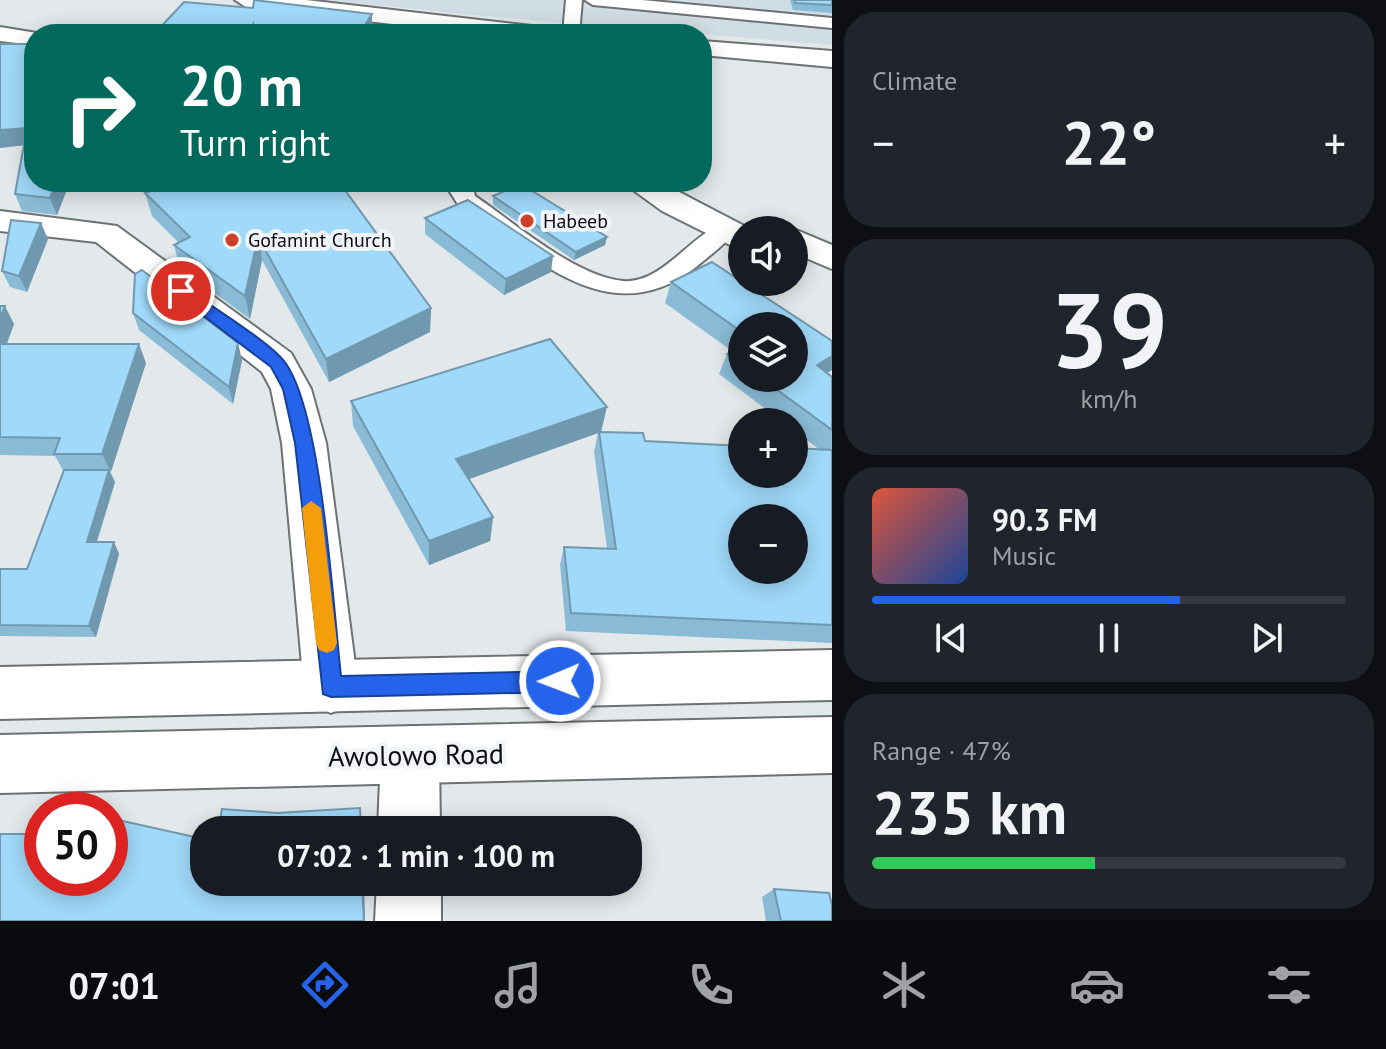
<!DOCTYPE html>
<meta charset="utf-8">
<style>
body{margin:0;font-family:"PT Sans",sans-serif;background:#20242c;color:#f1f3f6;height:100vh;display:flex;flex-direction:column;font-size:30px;white-space:nowrap}
*{box-sizing:border-box;margin:0}
p{font-size:26px;color:#9ea1a6}
.icon{flex:none;width:44px;height:44px;fill:none;stroke:currentColor;stroke-width:2;stroke-linecap:round;stroke-linejoin:round}
.map{position:relative;flex:1;overflow:hidden}
.panel{display:flex;flex-direction:column;gap:12px;padding:12px;background:#0d0f14;width:554px}
.panel>*{flex:none}
.banner{position:absolute;left:24px;top:24px;width:688px;height:168px;border-radius:32px;box-shadow:0 4px 20px #0003;background:#00695c;color:#fff;overflow:hidden}
.controls{position:absolute;left:728px;top:216px;display:grid;gap:16px}
.controls a{display:grid;place-items:center;width:80px;height:80px;border-radius:50%;background:#171b24;box-shadow:0 4px 20px #0003;font-size:40px}
.speed{position:absolute;left:24px;top:792px;display:flex;gap:16px;font-size:40px;font-weight:700;text-align:center}
.speed>*{display:grid;place-content:center;width:104px;height:104px;border-radius:50%;background:#171b24;box-shadow:0 4px 20px #0003;line-height:1}
.speed .limit{border:12px solid #d22;background:#fff;color:#111}
.pin{position:absolute;display:grid;place-items:center;width:68px;height:68px;color:#fff;margin:-34px;border:4px solid #fff;border-radius:50%;box-shadow:0 2px 8px #0007}
.me{position:absolute;width:88px;margin:-44px;rotate:269deg;stroke-linejoin:round;filter:drop-shadow(0 0 6px #0008)}
.turn{display:flex;align-items:center;gap:28px;height:168px;padding:0 24px;font-size:36px}
.turn .icon{width:104px;height:104px;stroke-width:2.5}
.turn b{display:block;font-size:56px;line-height:68px}
.big{font-size:60px;font-weight:600;line-height:1.1}
.panel .card{flex:1;display:flex;flex-direction:column;justify-content:center;gap:12px;min-width:0;padding:0 28px;border-radius:32px;background:#20242c}
.panel .dial{align-items:center;gap:0}
.dial b{font-size:104px;line-height:1}
.song{display:flex;align-items:center;gap:24px}
.cover{width:96px;height:96px;border-radius:12px;background:linear-gradient(135deg,hsl(10 70% 55%),hsl(220 70% 35%))}
.played{height:8px;border-radius:4px;background:linear-gradient(90deg,#2563eb 65%,#363941 65%)}
.keys{display:flex;justify-content:space-around;direction:ltr}
.heat{display:flex;justify-content:space-between;align-items:center;font-size:44px;direction:ltr}
.charge{height:12px;border-radius:6px;background:linear-gradient(90deg,#34c759 47%,#363941 0)}
.trip{position:absolute;left:190px;top:816px;width:452px;height:80px;border-radius:32px;background:#171b24;box-shadow:0 4px 20px #0003;font-weight:600;line-height:80px;text-align:center}
.menu{display:flex;height:128px;justify-content:space-around;align-items:center;background:#090b0e;color:#9ea1a6}
.menu .icon{width:56px;height:56px}
.menu .on{color:#2563eb}
.menu b{font-size:36px;color:#f1f3f6}
main{display:flex;flex:1;min-height:0}
.map>svg:first-child{display:block}
</style>
<main>
<div class="map">
<svg width="832" height="921" viewBox="0 0 832 921">
<rect width="100%" height="100%" fill="#e3e8ea"/>
<path fill="#d1dde4" d="M328,0H832V45L461,14Z"/>
<g fill="none" stroke-linecap="round" stroke-linejoin="round">
<g stroke="#6d7173" stroke-width="4">
<g id="service">
<path d="M566,0H582L579,34H563Z"/>
<path d="M585,0H642L832,18V28L593,5Z"/>
<path d="M450,182H472L475,196C515,223 574,276 623,281C667,285 702,217 733,225L736,230C726,244 709,256 696,267C609,336 532,254 459,206L450,192Z"/>
</g>
</g>
<g stroke="#6d7173" stroke-width="4">
<g id="minor">
<path d="M0,27L43,34H34V45L0,41Z"/>
<path d="M0,211L117,226L291,353L311,389L326,443L358,687L350,705L331,713L312,705L304,687L282,443L271,389L262,372L96,242L0,231Z"/>
<path d="M410,726L430,735L439,755L440,830H378L381,755L390,735Z"/>
<path d="M377,882H441V921H375Z"/>
</g>
</g>
<g stroke="#6d7173" stroke-width="4">
<g id="secondary">
<path d="M622,182H660L752,230H742V248L730,245L662,211Z"/>
<path d="M794,229L832,245V269L794,253V230H789Z"/>
<path d="M832,650V700L0,719V667Z"/>
<path d="M832,717V773L0,793V735Z"/>
</g>
</g>
<g stroke="#6d7173" stroke-width="4">
<g id="primary">
<path d="M235,0H306L541,27L553,34H479L246,7Z"/>
<path d="M702,41L832,51V67L702,55Z"/>
</g>
</g>
<use href="#service" fill="#fff" fill-rule="evenodd"/>
<use href="#minor" fill="#fff" fill-rule="evenodd"/>
<use href="#secondary" fill="#fff" fill-rule="evenodd"/>
<use href="#primary" fill="#fff" fill-rule="evenodd"/>
</g>
<g fill="#8abbd6" fill-rule="evenodd">
<path d="M790,0H832V13L793,10Z"/>
<path d="M0,44L34,182H70L57,215L22,211L15,194L24,145L0,148Z"/>
<path d="M176,182L431,308L430,332L329,382L262,260L250,319L180,268L174,245L179,243L152,216L145,193Z"/>
<path d="M493,196L607,237L605,245L574,260L493,205Z"/>
<path d="M425,218L551,272L504,295L425,234Z"/>
<path d="M48,239L27,292L10,287L2,271Z"/>
<path d="M671,282L832,370L827,373L832,377V643L566,631L560,565L564,547L607,548L594,452L598,433L469,479L493,517L490,541L429,565L353,426L351,401L601,432L645,441L820,450L794,430V422H783L719,374L727,354L732,351L665,303ZM742,326L794,378H742Z"/>
<path d="M0,306L14,324L7,344L146,363L110,472L115,482L97,542H114L119,554L96,637L0,636V569H27L64,472L55,456L0,455Z"/>
<path d="M133,313L242,360L233,404L139,330Z"/>
<path d="M774,889L832,921H766L762,897Z"/>
</g>
<g fill="#7098ae">
<path d="M372,14V25L367,34H359Z"/>
<path d="M253,24L254,34H245Z"/>
<path d="M27,128L33,144L0,148V130Z"/>
<path d="M57,182H70L57,215L50,198Z"/>
<path d="M41,223L48,239L27,292L19,276Z"/>
<path d="M258,237L262,260L250,319L245,296Z"/>
<path d="M607,237L605,245L574,260L576,252Z"/>
<path d="M553,256L551,272L504,295L506,279Z"/>
<path d="M5,306L14,324L0,361V319Z"/>
<path d="M431,308L430,332L329,382L326,359Z"/>
<path d="M238,343L242,360L233,404L229,387Z"/>
<path d="M139,344L146,363L111,472L102,454Z"/>
<path d="M832,356V370L806,386L817,365Z"/>
<path d="M607,407L601,432L455,484L456,459Z"/>
<path d="M109,470L115,482L93,553L87,542Z"/>
<path d="M493,517L490,541L429,565V541Z"/>
<path d="M114,542L119,554L96,637L89,626Z"/>
<path d="M362,882H364L365,921H364Z"/>
</g>
<g fill="#a0d9f9" stroke="#7098ae" stroke-width="2" fill-rule="evenodd">
<path d="M254,0L372,14L359,34H252L253,24L245,34H154L184,2L253,8Z"/>
<path d="M794,0H832V5L795,3Z"/>
<path d="M0,44H34V182H57L50,198L15,194L27,128L0,130Z"/>
<path d="M176,182H339L431,308L326,359L258,237L245,296L174,245L190,237L145,193Z"/>
<path d="M521,184L607,237L576,252L493,196Z"/>
<path d="M468,200L553,256L506,279L425,218Z"/>
<path d="M11,220L41,223L19,276L2,271Z"/>
<path d="M712,262L832,341V356L817,365L832,377V430L761,378H794V326H742V332L671,282Z"/>
<path d="M142,270L238,343L229,387L133,313L135,274Z"/>
<path d="M0,306H5L0,319Z"/>
<path d="M550,339L607,407L456,459L493,517L429,541L351,401Z"/>
<path d="M0,344H139L102,454H54L60,438L0,437Z"/>
<path d="M742,345V364L727,354Z"/>
<path d="M599,432L643,433L645,441L742,446V474H794V448L832,450V625L571,613L564,547L616,549ZM742,518H794V570H742Z"/>
<path d="M64,470H109L87,542H114L89,626L0,625V569H27Z"/>
<path d="M360,808L361,830H218L222,809L277,813Z"/>
<path d="M118,820L204,839V882H362L364,921H0V834H42V878H110V834H116Z"/>
<path d="M774,889L829,893L832,905V921H781Z"/>
</g>
<path fill="#2563eb" stroke="#184099" stroke-width="2" d="M176,288H186C209,305 268,341 284,361C322,409 333,607 341,676L560,671L568,674L571,681L568,689L560,692L331,697L323,694L295,443L283,389L271,367L176,295Z"/>
<path fill="#f59e0b" d="M311,501L321,508L337,643L334,650L327,653L319,650L316,643L302,508Z"/>
<g fill="#cb4026" stroke="#f1f5f8" stroke-width="3">
<circle cx="527" cy="221" r="8"/>
<circle cx="232" cy="240" r="8"/>
</g>
<g text-anchor="middle" stroke-width="8" stroke-linejoin="round" paint-order="stroke">
<g font-size="20" fill="#0c0d0e" stroke="#f1f5f8" text-anchor="start">
<text x="543" y="228">Habeeb</text>
<text x="248" y="247">Gofamint Church</text>
</g>
<g font-size="28" fill="#0c0d0e" stroke="#f1f5f8">
<text transform="translate(416 755) rotate(-1)" y="10">Awolowo Road</text>
</g>
</g>
</svg>
<div class="controls">
<a><svg class="icon" aria-label="sound" viewBox="0 0 24 24"><path d="M4 9h4l5-4v14l-5-4H4zM17 9q2 3 0 6"/></svg></a>
<a><svg class="icon" aria-label="layers" viewBox="0 0 24 24"><path d="M12 4l9 5-9 5-9-5zM3 14l9 5 9-5"/></svg></a>
<a>+</a>
<a>−</a>
</div>
<div class="speed"><div class="limit">50</div></div>
<div class="pin" style="left:181px;top:291px;background:#d93025"><svg class="icon" aria-label="arrive" viewBox="0 0 24 24"><path d="M6 21V4h12l-3 4 3 4H6"/></svg></div>
<svg class="me" style="left:560px;top:681px" viewBox="-20 -20 40 40"><circle r="17" fill="#2563eb" stroke="#fff" stroke-width="3"/><path d="M0-11L8 9 0 5-8 9z" fill="#fff"/></svg>
<div class="trip">07:02 · 1 min · 100 m</div>
<div class="banner">
<div class="turn"><svg class="icon" aria-label="right" viewBox="0 0 24 24"><path d="M7 20v-9h11M14 6l5 5-5 5"/></svg><div><b>20 m</b>Turn right</div></div>
</div>
</div>
<section class="panel">
<div class="card"><p>Climate</p>
<div class="heat"><a>−</a><b class="big">22°</b><a>+</a></div>
</div>
<div class="card dial"><b>39</b><p>km/h</p></div>
<div class="card">
<div class="song"><i class="cover"></i><div><b>90.3 FM</b><p>Music</p></div></div>
<div class="played"></div>
<div class="keys"><svg class="icon" aria-label="previous" viewBox="0 0 24 24"><path d="M18 5L8 12l10 7zM5 5v14"/></svg><svg class="icon" aria-label="pause" viewBox="0 0 24 24"><path d="M8 5v14M16 5v14"/></svg><svg class="icon" aria-label="next" viewBox="0 0 24 24"><path d="M6 5l10 7-10 7zM19 5v14"/></svg></div>
</div>
<div class="card"><p>Range · 47%</p><b class="big">235 km</b><div class="charge"></div></div>
</section>
</main>
<nav class="menu">
<b>07:01</b>
<svg class="icon on" aria-label="directions" viewBox="0 0 24 24"><path d="M12 3l9 9-9 9-9-9zM9 14v-3h6M13 9l2 2-2 2"/></svg>
<svg class="icon" aria-label="music" viewBox="0 0 24 24"><path d="M9 18V5l10-2v13"/><circle cx="6" cy="18" r="3"/><circle cx="16" cy="16" r="3"/></svg>
<svg class="icon" aria-label="phone" viewBox="0 0 24 24"><path d="M5 4h4l2 5-3 2q2 4 5 5l2-3 5 2v4C11 20 4 13 5 4z"/></svg>
<svg class="icon" aria-label="climate" viewBox="0 0 24 24"><path d="M12 3v18M4 7l16 10M4 17L20 7"/></svg>
<svg class="icon" aria-label="car" viewBox="0 0 24 24"><path d="M5 17H2v-5l4-1 3-4h7l3 4 3 1v5h-3M9 17h6M6 11h13"/><circle cx="7" cy="17" r="2"/><circle cx="17" cy="17" r="2"/></svg>
<svg class="icon" aria-label="filters" viewBox="0 0 24 24"><path d="M4 7h16M4 17h16"/><circle cx="9" cy="7" r="2"/><circle cx="15" cy="17" r="2"/></svg>
</nav>
